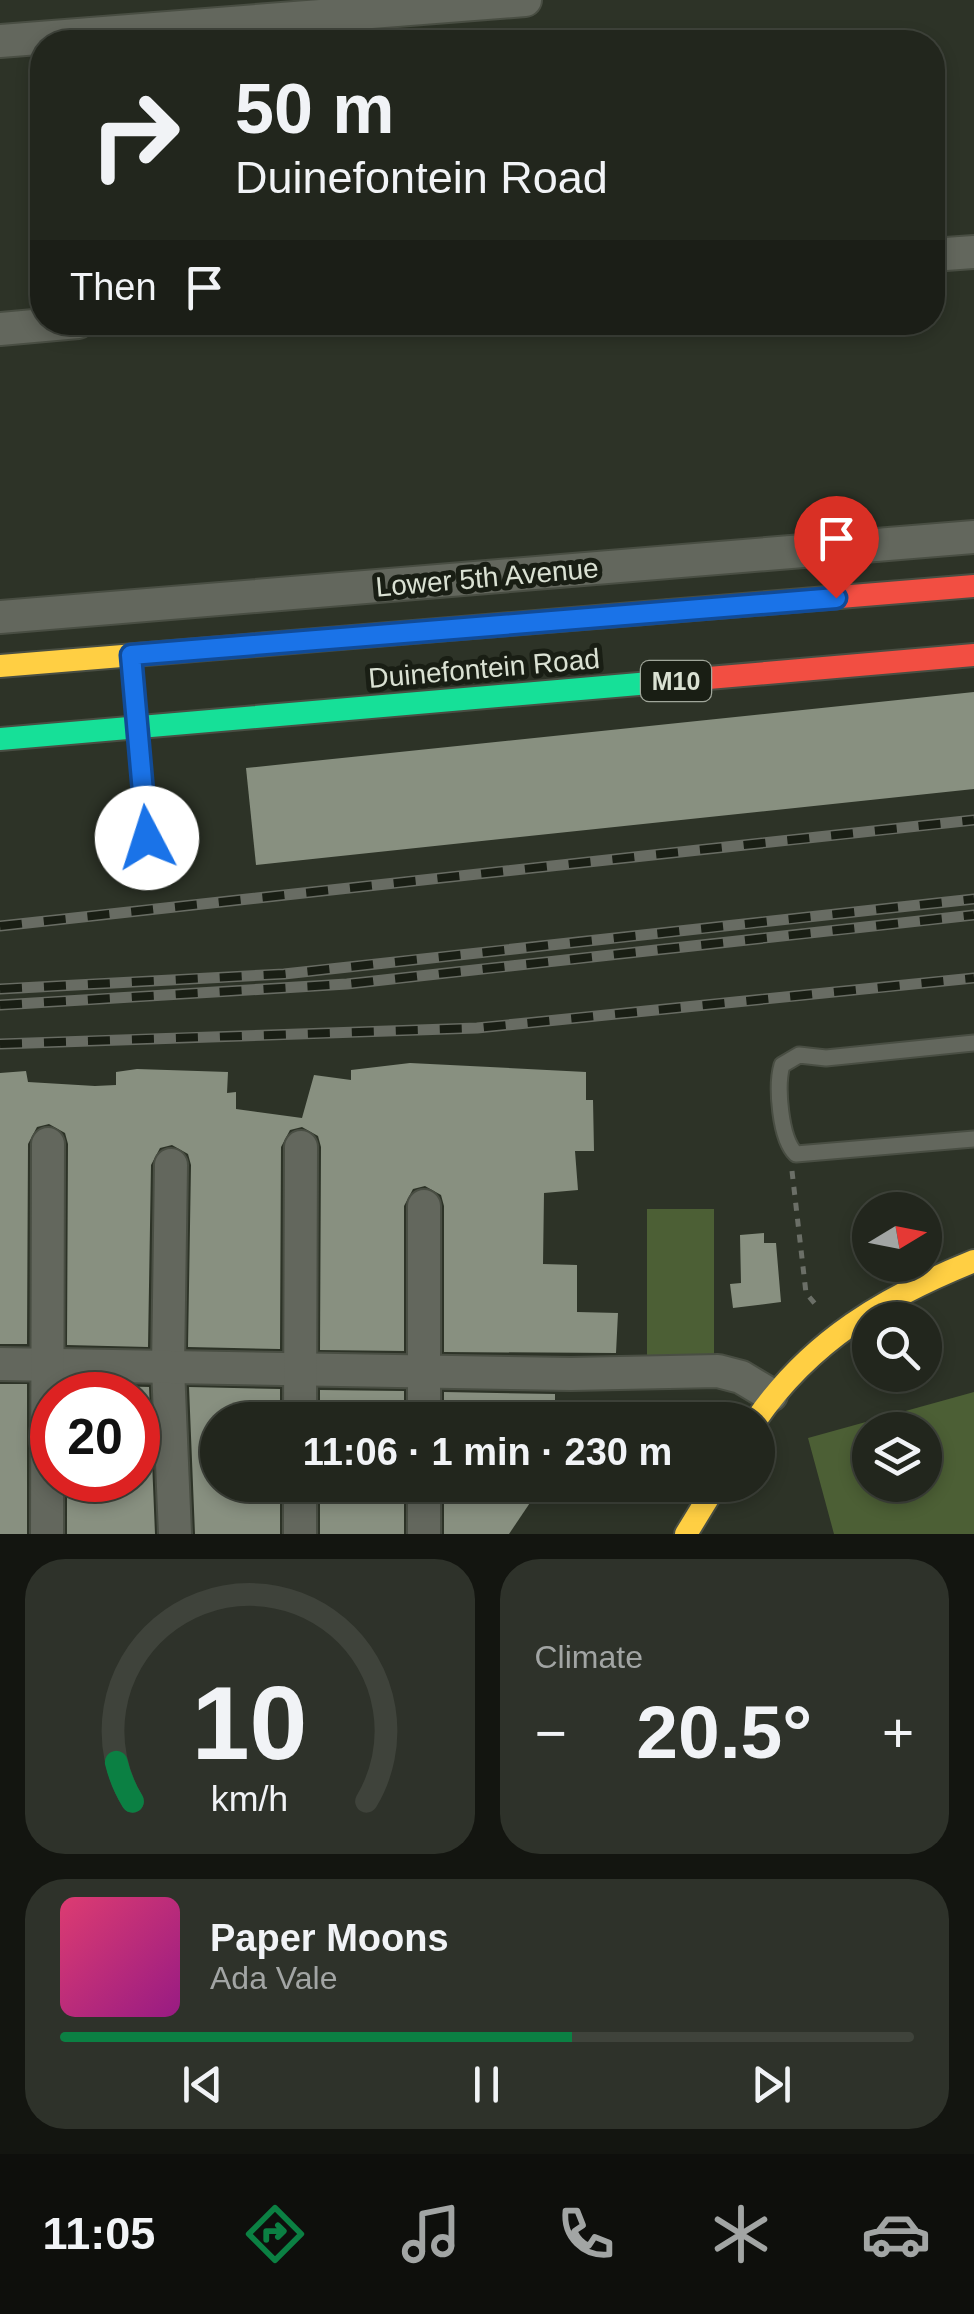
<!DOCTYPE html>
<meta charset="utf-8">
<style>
body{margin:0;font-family:Arial,sans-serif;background:#2e322a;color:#f1f3f6;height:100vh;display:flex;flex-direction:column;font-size:38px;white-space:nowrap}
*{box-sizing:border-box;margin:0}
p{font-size:32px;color:#a2a5a4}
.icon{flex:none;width:55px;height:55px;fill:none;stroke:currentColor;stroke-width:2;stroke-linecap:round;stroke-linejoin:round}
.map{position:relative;height:1534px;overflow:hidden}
.drawer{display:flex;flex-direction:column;gap:25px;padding:25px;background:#131510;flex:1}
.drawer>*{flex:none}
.hud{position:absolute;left:30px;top:30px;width:915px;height:305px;border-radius:40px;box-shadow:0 5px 15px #0003,0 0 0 2px #3f433b;background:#22261d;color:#f1f3f6;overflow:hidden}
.needle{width:65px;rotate:80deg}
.tools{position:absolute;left:852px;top:1192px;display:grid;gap:20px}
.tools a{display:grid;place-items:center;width:90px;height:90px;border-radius:50%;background:#22261d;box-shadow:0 5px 15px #0003,0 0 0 2px #3f433b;font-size:50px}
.speed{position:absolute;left:30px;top:1372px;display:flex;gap:20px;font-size:50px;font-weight:700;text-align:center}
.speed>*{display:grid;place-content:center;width:130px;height:130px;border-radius:50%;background:#22261d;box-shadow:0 5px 15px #0003,0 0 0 2px #3f433b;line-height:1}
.speed .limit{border:15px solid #d22;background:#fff;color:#111}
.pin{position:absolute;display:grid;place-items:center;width:85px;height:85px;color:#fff;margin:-102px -42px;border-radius:50% 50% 50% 0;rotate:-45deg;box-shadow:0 0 10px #0007}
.pin .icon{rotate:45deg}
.me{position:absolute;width:110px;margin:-55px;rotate:355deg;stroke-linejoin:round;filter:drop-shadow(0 0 8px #0008)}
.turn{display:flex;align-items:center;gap:35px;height:210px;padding:0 40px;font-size:45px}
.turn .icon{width:130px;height:130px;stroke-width:2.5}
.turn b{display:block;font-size:70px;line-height:85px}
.then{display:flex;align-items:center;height:95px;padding:0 40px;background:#0003;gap:20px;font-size:38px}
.big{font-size:75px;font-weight:700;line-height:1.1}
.drawer .widget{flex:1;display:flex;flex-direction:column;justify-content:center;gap:15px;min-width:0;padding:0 35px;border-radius:40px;background:#2e322a}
.drawer .dial{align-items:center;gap:0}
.dial svg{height:260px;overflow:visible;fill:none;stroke:#3f433b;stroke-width:7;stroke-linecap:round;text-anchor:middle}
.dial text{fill:#f1f3f6;stroke:none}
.song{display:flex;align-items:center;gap:30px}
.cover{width:120px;height:120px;border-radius:15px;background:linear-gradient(135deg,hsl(340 70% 55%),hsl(310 70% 35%))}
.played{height:10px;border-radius:5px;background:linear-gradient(90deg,#0b8043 60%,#3f433b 60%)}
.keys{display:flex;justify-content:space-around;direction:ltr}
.heat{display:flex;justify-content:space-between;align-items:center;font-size:55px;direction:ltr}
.drawer .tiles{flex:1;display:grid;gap:25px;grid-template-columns:1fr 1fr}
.widget:last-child{grid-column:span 2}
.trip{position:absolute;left:200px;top:1402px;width:575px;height:100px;border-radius:50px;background:#22261d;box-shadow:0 5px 15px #0003,0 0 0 2px #3f433b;font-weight:700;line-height:100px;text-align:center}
.tabs{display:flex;height:160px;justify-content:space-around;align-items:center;background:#0e0f0c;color:#a2a5a4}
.tabs .icon{width:70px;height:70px}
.tabs .current{color:#0b8043}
.tabs b{font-size:45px;color:#f1f3f6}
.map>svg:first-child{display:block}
</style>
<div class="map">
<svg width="974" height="1534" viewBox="0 0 974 1534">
<rect width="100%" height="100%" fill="#2d3327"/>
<g fill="#4c5f35" fill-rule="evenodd">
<path d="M647,1209H714V1360L647,1362Z"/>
<path d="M974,1392V1534H834L808,1438ZM870,1430H925V1485H870Z"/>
</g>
<g fill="#889080">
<path d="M974,692V789L256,865L246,768Z"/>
<path d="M410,1063L586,1072V1100H593L594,1151H575L578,1190L544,1193L543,1264L577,1265V1312L618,1313L616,1353L444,1352V1206L441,1195L425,1186L413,1189L404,1206V1351L320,1350L321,1147L318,1136L302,1127L290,1130L281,1147L280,1349L188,1347L191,1165L188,1154L172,1145L160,1148L151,1165L148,1347L67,1345L68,1144L65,1133L49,1124L37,1127L28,1144L27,1344H0V1073L26,1071L28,1082L95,1086L116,1085V1072L137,1069L228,1072L227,1093L236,1092V1109L302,1118L314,1075L351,1080V1070Z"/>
<path d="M764,1233V1243H776L781,1302L733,1308L730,1284L741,1283L740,1235Z"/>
<rect x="0" y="1384" width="27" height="150"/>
<path d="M67,1385L149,1387L155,1534H67V1480H138V1395L67,1394Z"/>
<path d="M189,1387L280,1389V1420H218V1486H280V1534H195Z"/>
<path d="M320,1390L404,1391V1420H320Z"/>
<path d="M444,1392L555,1394V1420H444Z"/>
<rect x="320" y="1485" width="84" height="49"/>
<path d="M444,1485H542L509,1534H444Z"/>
</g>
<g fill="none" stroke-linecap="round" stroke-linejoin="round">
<g stroke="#494e43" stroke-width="19">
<g id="lane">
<path d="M131,659L147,839"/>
<path d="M974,1043L826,1058L799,1055L782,1065C776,1086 780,1139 796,1154L974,1139"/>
</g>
</g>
<g stroke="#494e43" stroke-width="36">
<g id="street">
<path d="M0,41L525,0"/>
<path d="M932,255L974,252"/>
<path d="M0,329L78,322"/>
<path d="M0,617L974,537"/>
<path d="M171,1165L168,1368L175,1534"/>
<path d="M0,1364L571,1374L718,1371L741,1377L771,1395"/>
<path d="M300,1420L301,1147"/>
<path d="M424,1420V1206"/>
<path d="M47,1534L48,1144"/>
<path d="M300,1534V1485"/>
<path d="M424,1534V1485"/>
</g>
</g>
<g stroke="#494e43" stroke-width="26">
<path id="fast" d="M0,739L685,680"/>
</g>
<g stroke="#494e43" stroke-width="26">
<g id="slow">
<path d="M0,666L669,611"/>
<path d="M756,1420C811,1340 885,1297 974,1261"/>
<path d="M686,1534L716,1485"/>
</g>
</g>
<g stroke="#494e43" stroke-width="26">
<g id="jam">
<path d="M669,611L974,586"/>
<path d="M685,680L974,655"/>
</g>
</g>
<path stroke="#6b6f67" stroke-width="5" stroke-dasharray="8 8" stroke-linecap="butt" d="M792,1171L806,1293L816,1305"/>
<use href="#lane" stroke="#63675d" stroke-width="15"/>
<use href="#street" stroke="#63675d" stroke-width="32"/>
<use href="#fast" stroke="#16e098" stroke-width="22"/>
<use href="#slow" stroke="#ffcf43" stroke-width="22"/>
<use href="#jam" stroke="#f24e42" stroke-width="22"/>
<g stroke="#686c63" stroke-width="11">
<g id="rail">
<path d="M0,926L974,820"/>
<path d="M0,989L284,974L974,899"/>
<path d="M0,1005L347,984L974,915"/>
<path d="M0,1044L477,1028L974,978"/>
</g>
</g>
<use href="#rail" stroke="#191e14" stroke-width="8" stroke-dasharray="22" stroke-linecap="butt"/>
</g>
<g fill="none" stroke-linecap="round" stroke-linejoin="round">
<g stroke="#114b97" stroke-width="25">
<path id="route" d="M147,838L131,655L836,598"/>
</g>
<use href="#route" stroke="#1a73e8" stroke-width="18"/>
</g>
<g text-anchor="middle" stroke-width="10" stroke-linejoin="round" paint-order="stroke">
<rect fill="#191e14" stroke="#a0a69a" stroke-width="2.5" x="641" y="661" width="70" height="40" rx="8"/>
<g font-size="25" font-weight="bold" fill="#dae1d3">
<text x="676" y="690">M10</text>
</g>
<g font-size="28" fill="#dae1d3" stroke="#191e14">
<text transform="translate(487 577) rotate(-5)" y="10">Lower 5th Avenue</text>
<text transform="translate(484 668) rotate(-5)" y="10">Duinefontein Road</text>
</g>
</g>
</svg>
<div class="tools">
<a><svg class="needle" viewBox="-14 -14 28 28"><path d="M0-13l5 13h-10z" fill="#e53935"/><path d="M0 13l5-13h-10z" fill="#a2a5a4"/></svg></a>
<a><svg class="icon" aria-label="search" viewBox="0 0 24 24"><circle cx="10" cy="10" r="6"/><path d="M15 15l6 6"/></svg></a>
<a><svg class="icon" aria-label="layers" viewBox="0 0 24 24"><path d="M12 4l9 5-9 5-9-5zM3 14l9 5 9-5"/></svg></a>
</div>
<div class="speed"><div class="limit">20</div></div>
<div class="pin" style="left:836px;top:598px;background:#d93025"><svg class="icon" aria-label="arrive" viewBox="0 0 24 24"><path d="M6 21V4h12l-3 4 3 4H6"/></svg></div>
<svg class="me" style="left:147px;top:838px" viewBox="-20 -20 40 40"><circle r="19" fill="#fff"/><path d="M0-13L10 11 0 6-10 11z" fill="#1a73e8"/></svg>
<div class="trip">11:06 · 1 min · 230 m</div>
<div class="hud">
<div class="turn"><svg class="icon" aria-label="right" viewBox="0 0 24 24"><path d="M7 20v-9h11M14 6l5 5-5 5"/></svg><div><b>50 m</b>Duinefontein Road</div></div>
<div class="then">Then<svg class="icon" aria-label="arrive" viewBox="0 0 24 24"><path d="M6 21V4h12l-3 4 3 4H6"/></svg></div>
</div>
</div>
<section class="drawer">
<div class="tiles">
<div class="widget dial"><svg viewBox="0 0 100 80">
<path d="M14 69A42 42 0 1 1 86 69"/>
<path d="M14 69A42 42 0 0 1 9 57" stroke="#0b8043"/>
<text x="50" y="56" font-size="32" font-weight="700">10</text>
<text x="50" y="72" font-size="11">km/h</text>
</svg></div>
<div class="widget"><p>Climate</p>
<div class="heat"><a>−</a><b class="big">20.5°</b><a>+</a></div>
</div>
<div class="widget">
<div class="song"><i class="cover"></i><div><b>Paper Moons</b><p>Ada Vale</p></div></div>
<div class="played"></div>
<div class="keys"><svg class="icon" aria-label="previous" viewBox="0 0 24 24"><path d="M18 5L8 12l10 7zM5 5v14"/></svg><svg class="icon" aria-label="pause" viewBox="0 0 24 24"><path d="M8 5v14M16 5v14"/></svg><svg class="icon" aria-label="next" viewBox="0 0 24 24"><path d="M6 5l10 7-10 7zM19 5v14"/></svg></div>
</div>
</div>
</section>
<nav class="tabs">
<b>11:05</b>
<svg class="icon current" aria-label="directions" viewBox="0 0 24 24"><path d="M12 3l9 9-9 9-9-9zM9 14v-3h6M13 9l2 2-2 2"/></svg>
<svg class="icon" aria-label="music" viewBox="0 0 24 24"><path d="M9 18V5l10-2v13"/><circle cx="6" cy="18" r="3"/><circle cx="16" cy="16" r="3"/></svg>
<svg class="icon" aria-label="phone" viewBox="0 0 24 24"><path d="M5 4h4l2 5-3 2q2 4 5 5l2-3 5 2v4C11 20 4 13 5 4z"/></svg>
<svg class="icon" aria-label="climate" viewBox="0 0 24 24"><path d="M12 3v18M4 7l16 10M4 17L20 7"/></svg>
<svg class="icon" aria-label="car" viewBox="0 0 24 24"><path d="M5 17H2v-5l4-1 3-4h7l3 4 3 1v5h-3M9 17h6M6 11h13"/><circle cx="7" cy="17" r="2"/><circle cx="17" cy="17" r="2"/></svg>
</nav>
